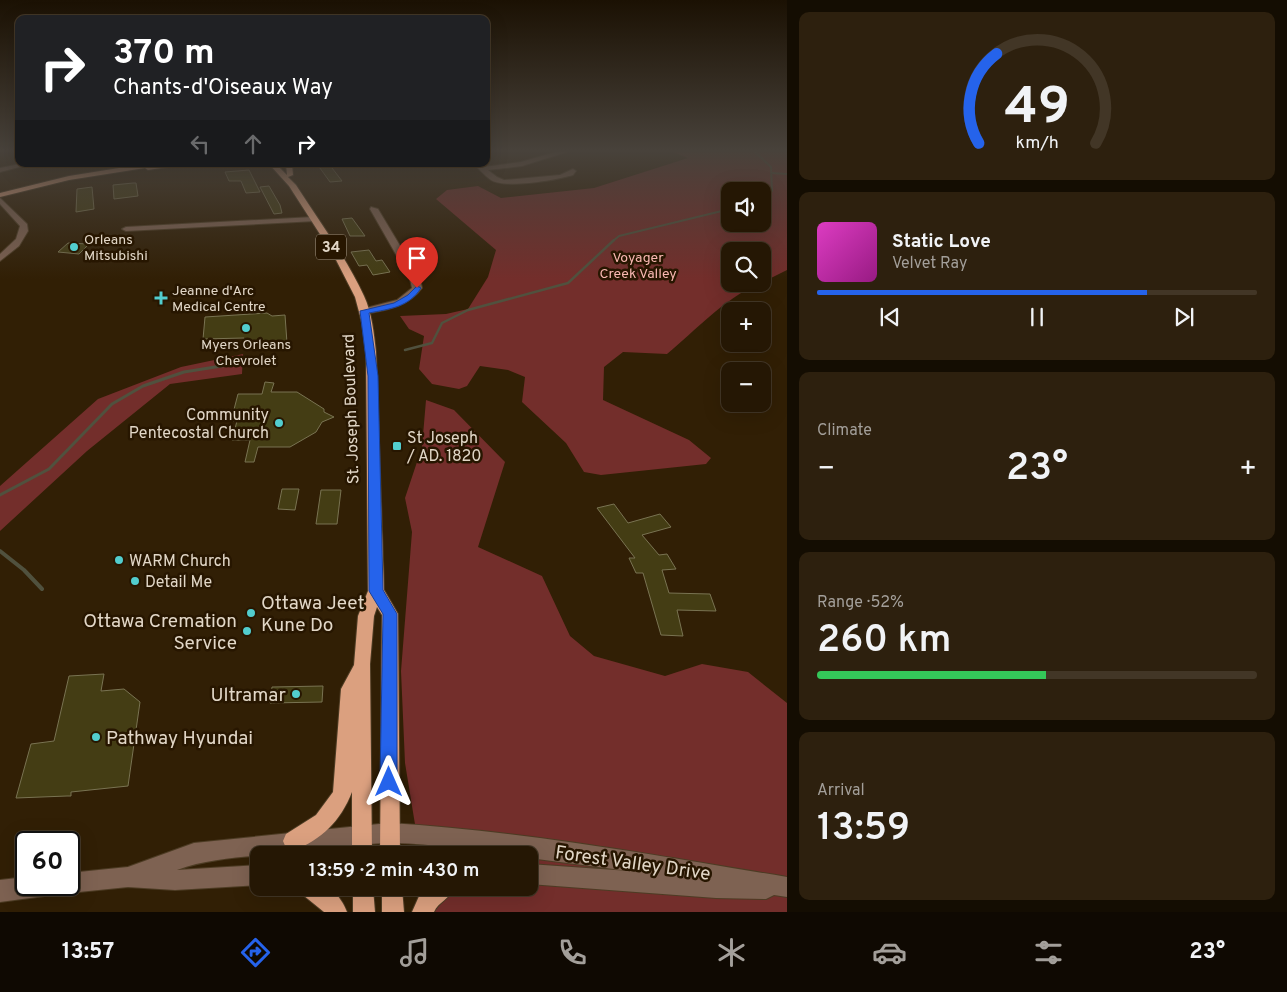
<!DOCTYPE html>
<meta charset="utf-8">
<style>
body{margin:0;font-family:Overpass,sans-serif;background:#2d200e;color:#f1f3f6;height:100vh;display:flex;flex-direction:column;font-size:19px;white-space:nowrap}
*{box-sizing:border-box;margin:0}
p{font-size:16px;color:#a39f9a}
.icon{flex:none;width:28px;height:28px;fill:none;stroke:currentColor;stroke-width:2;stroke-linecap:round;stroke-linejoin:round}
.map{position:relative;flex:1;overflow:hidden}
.details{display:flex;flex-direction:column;gap:12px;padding:12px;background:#140d02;width:500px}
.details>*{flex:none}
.guide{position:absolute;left:15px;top:15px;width:475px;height:152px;border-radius:10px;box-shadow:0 5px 20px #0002,0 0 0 1px #423626;background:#202124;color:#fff;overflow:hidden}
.buttons{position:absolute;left:721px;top:182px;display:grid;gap:10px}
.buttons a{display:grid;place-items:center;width:50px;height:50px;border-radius:10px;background:#251704;box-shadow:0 5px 20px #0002,0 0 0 1px #423626;font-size:25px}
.speed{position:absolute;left:15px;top:831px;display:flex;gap:10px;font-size:25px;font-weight:700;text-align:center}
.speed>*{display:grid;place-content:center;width:65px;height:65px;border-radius:50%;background:#251704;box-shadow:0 5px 20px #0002,0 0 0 1px #423626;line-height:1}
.speed .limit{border:2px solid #111;border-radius:8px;background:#fff;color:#111}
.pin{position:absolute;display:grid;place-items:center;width:42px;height:42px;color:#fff;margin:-51px -21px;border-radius:50% 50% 50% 0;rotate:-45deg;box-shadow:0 0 5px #0007}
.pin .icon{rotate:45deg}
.me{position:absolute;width:55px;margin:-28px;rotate:0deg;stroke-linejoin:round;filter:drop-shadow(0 0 4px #0008)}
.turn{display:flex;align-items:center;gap:18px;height:105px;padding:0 15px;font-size:22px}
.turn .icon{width:65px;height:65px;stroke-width:2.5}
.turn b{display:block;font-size:35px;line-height:42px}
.lanes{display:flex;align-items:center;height:48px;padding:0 15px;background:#0003;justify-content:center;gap:25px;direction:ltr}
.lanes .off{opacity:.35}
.big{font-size:38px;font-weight:600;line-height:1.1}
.details .tile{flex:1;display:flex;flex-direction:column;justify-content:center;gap:8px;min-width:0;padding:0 18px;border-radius:10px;background:#2d200e}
.details .dial{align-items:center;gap:0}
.dial svg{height:130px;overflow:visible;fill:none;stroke:#423626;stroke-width:7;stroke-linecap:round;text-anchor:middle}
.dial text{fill:#f1f3f6;stroke:none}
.song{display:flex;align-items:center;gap:15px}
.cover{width:60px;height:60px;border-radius:8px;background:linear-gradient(135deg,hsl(310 70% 55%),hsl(310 70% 35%))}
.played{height:5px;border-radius:2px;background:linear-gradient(90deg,#2563eb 75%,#423626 75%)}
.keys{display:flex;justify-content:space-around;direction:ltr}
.heat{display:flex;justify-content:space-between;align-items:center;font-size:28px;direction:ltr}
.charge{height:8px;border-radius:4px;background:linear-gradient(90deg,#34c759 52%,#423626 0)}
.trip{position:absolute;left:250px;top:846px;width:288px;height:50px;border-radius:10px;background:#251704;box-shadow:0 5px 20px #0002,0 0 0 1px #423626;font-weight:600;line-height:50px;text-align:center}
.dock{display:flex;height:80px;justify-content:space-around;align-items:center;background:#0f0902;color:#a39f9a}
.dock .icon{width:35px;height:35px}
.dock .selected{color:#2563eb}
.dock b{font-size:22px;color:#f1f3f6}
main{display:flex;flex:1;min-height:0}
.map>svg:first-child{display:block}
</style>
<main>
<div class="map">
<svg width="787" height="912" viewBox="0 0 787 912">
<rect width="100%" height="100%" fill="#311f05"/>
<g fill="#732e2b" fill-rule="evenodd">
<path d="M670,151H787V270L763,282L762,251H730V284H758C723,300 696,330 667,354L623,352L604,367L603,400L689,440L711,458L706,464L601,475L584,472L566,443L522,402L525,377L508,370L480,366L467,386L459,389L432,384L419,369L424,336L409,329L400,316L446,314L468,309L488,277L496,250L436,199L447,190L478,186L501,198L594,188L688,158ZM730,191H762V224H730Z"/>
<path d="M243,354L242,374L170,384L87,451L0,531V486L98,399L181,367Z"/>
<path d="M426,400L454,410L505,462L478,547L542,576L570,636L594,656L665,676L702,664L748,672L787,703V912H431L426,888H529V855H420L405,763L401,671L412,532L405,498L422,447Z"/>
</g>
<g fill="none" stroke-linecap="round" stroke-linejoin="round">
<g stroke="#50513e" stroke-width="2">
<path d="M754,151L771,167L772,191L762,195"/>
<path d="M772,173L787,174"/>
<path d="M613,241L619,236L730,209"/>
</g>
<path stroke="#50513e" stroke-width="2.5" d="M405,350L432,343L442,323L468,310L568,283L614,240"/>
<path stroke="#50513e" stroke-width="3" d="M0,495L49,469L112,404L143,386L184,372L234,364"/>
<path stroke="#50513e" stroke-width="4" d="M0,551L24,570L42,589"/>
</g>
<g fill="#443d14" stroke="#797352">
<path d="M317,164H329L342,181L330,182Z"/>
<path d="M249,170L260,192L246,193L241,181H229L225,172Z"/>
<path d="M133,183H136L138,196L114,199L113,185Z"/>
<path d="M269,186L280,205L282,213L274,214L260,187Z"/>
<path d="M92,187L94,209L76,212L77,189Z"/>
<path d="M352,218L365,236H350L342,219Z"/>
<path d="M68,243L89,244L79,254L58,252Z"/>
<path d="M369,250L376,261L382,260L390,272L373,275L367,265L359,266L351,252Z"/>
<path d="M267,313L272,316L285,315L287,343L244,347V338L203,339L205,317Z"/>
<path d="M265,382L274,383L271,392H297L324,409V412L334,417L322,422L316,432L290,447H258L254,462H245L250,440H232L237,421H231L238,394H262Z"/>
<path d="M282,489H299L295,510L278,509Z"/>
<path d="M321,490H341L337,524H316Z"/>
<path d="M614,504L628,523L660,514L671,527L642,535L659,555L667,554L676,569L662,570L669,593L710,594L716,611L677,610L683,636L661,635L643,573H636L629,558H635L597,508Z"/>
<path d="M104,674L101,691L124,689L140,702L128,786L71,792V796H67L16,798L31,744L54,741L69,676Z"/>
<path d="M323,686L322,702L270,703L272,687Z"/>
</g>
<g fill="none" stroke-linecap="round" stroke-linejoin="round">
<g stroke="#4d3c24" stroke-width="2">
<g id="minor">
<path d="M559,151H570L522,166L488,170L497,177L504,180L560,175L573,169L576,171L573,175C557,180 505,189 491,180C485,176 479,169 474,164H481L484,167L521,162Z"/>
<path d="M20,164H31L0,172V168Z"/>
<path d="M0,198L27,224L28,231L19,246L0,261V254L16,239L20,226L0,204Z"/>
<path d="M371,207L378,209L420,279L422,288C408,307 387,310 365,314L362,313V309L397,300L412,288L410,279L370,209Z"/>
<path d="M313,217H316V221L126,231L122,229L126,227Z"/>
<path d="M389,823C523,831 655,855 787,877V897L774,895L766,899L716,898L529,884V864L629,871L529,858V855C482,855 436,842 389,843C355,844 321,850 287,853C252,857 212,857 177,870L259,865V885L175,890L128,887L69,893L61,889L59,892L52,895L0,902V880L26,877V885H69V873L128,867L194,843Z"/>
</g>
</g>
<g stroke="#4d3c24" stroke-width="2">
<g id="major">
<path d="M144,164H188L148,170L145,168L69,180L0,197V193L69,176Z"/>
<path d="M269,164H276L287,175L286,164H292L293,175L288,177L296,185C319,221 346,257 364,296C372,313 374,334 376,352L384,590L398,614L400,855H380L382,615L377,607L374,616L370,664L372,855H352V792C340,822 322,839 293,851L286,848L283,841L286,834L316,815L333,792L341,689L354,665L358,616L368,591L366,352L362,323L355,297L334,256L289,186Z"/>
<path d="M300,888C324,885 337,887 347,912H324L303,895Z"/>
<path d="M353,888H373L375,912H353Z"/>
<path d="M382,888H402L404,912H382Z"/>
<path d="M427,888H454C450,899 438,902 434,912H412L420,894Z"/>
</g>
</g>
<use href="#minor" fill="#7e6252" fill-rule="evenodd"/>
<use href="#major" fill="#dba07f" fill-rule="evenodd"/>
</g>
<linearGradient id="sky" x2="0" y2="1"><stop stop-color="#1b1103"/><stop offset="0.54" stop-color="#48423b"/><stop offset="1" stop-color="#48423b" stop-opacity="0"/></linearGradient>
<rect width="787" height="279" fill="url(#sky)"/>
<path fill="#2563eb" stroke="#184099" d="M417,286L421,288C409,307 390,309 369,313L378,376L383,590L397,614V782L395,788L389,790L383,788L380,782L383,614L369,591L368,376L360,311L394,303L408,295Z"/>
<g fill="#52cdce" stroke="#271600" stroke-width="2">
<circle cx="74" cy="247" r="5"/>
<path d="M158.5 290.5h5v5h5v5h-5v5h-5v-5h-5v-5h5z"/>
<circle cx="246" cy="328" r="5"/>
<circle cx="279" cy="423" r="5"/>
<rect x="392" y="441" width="10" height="10" rx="2.5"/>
<circle cx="119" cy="560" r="5"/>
<circle cx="135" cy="581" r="5"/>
<circle cx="251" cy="613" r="5"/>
<circle cx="247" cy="631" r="5"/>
<circle cx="296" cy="694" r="5"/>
<circle cx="96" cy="737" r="5"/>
</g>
<g text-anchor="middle" stroke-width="5" stroke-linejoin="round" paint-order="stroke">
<g font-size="14" fill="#e2d7c7" stroke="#271600" text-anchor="start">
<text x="84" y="244">Orleans<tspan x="84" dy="16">Mitsubishi</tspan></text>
<text x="172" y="295">Jeanne d'Arc<tspan x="172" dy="16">Medical Centre</tspan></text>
<text x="246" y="349" text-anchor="middle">Myers Orleans<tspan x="246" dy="16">Chevrolet</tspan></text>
</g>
<g font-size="14" fill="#f9b8b1" stroke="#271600">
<text x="638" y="262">Voyager<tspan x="638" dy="16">Creek Valley</tspan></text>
</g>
<rect fill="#271600" stroke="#aa9d8b" stroke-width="1" x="316" y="234.5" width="30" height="25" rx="4"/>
<g font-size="15" font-weight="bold" fill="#e2d7c7">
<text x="331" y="252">34</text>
</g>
<g font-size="16" fill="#e2d7c7" stroke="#271600">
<text transform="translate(350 409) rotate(-92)" y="6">St. Joseph Boulevard</text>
</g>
<g font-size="16" fill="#e2d7c7" stroke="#271600" text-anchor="start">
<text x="269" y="420" text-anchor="end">Community<tspan x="269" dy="18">Pentecostal Church</tspan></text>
<text x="407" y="443">St Joseph<tspan x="407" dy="18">/ AD. 1820</tspan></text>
<text x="129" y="566">WARM Church</text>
<text x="145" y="587">Detail Me</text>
</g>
<g font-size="19" fill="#e2d7c7" stroke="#271600" text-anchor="start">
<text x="261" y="609">Ottawa Jeet<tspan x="261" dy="22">Kune Do</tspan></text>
<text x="237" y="627" text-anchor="end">Ottawa Cremation<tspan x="237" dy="22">Service</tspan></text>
<text x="286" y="701" text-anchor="end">Ultramar</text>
<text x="106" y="744">Pathway Hyundai</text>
</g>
<g font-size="19" fill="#e2d7c7" stroke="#271600">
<text transform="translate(633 862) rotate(8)" y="7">Forest Valley Drive</text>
</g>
</g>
</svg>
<div class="buttons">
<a><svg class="icon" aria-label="sound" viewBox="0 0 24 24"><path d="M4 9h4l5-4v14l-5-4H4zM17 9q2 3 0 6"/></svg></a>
<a><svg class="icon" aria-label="search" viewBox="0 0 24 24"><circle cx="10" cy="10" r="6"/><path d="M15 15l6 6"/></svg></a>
<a>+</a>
<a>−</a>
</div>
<div class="speed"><div class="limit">60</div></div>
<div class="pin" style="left:417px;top:288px;background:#d93025"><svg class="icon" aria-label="arrive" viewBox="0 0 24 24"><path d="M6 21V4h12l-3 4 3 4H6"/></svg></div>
<svg class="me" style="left:389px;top:782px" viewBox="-20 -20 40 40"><path d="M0-17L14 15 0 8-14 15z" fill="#2563eb" stroke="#fff" stroke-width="4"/></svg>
<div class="trip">13:59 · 2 min · 430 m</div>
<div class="guide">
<div class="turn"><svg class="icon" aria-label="right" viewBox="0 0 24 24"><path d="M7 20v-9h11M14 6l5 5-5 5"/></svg><div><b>370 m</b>Chants-d'Oiseaux Way</div></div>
<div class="lanes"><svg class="icon off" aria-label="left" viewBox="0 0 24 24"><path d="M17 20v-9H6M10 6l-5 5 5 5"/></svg><svg class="icon off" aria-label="ahead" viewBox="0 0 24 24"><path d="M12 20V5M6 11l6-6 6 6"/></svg><svg class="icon" aria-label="right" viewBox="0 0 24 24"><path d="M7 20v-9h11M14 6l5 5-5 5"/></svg></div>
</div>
</div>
<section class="details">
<div class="tile dial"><svg viewBox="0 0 100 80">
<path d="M14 69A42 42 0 1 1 86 69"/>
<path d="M14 69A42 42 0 0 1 25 14" stroke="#2563eb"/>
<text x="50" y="56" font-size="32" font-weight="700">49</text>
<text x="50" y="72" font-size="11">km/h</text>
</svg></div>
<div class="tile">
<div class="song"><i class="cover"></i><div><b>Static Love</b><p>Velvet Ray</p></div></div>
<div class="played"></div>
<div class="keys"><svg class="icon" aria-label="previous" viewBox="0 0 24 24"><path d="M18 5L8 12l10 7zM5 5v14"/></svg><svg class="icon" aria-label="pause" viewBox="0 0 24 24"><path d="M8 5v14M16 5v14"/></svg><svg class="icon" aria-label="next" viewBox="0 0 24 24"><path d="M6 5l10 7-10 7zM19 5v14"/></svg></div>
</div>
<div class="tile"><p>Climate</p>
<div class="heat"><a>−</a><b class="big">23°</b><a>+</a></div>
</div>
<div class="tile"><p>Range · 52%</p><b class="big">260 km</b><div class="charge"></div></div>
<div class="tile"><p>Arrival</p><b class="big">13:59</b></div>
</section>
</main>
<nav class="dock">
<b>13:57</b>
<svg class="icon selected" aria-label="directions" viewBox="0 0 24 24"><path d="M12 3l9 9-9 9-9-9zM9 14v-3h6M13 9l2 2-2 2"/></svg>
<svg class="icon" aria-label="music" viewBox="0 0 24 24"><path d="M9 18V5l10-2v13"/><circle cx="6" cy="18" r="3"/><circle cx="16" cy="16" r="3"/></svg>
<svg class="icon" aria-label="phone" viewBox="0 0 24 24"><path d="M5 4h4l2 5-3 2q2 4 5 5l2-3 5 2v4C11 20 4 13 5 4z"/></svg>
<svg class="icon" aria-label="climate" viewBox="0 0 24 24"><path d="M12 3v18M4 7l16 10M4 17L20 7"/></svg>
<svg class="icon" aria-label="car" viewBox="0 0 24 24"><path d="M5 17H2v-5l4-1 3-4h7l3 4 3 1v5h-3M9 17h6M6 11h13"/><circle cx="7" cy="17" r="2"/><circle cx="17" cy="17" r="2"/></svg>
<svg class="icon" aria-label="filters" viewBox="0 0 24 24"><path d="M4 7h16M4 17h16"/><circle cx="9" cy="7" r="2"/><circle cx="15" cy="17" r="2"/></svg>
<b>23°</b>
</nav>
